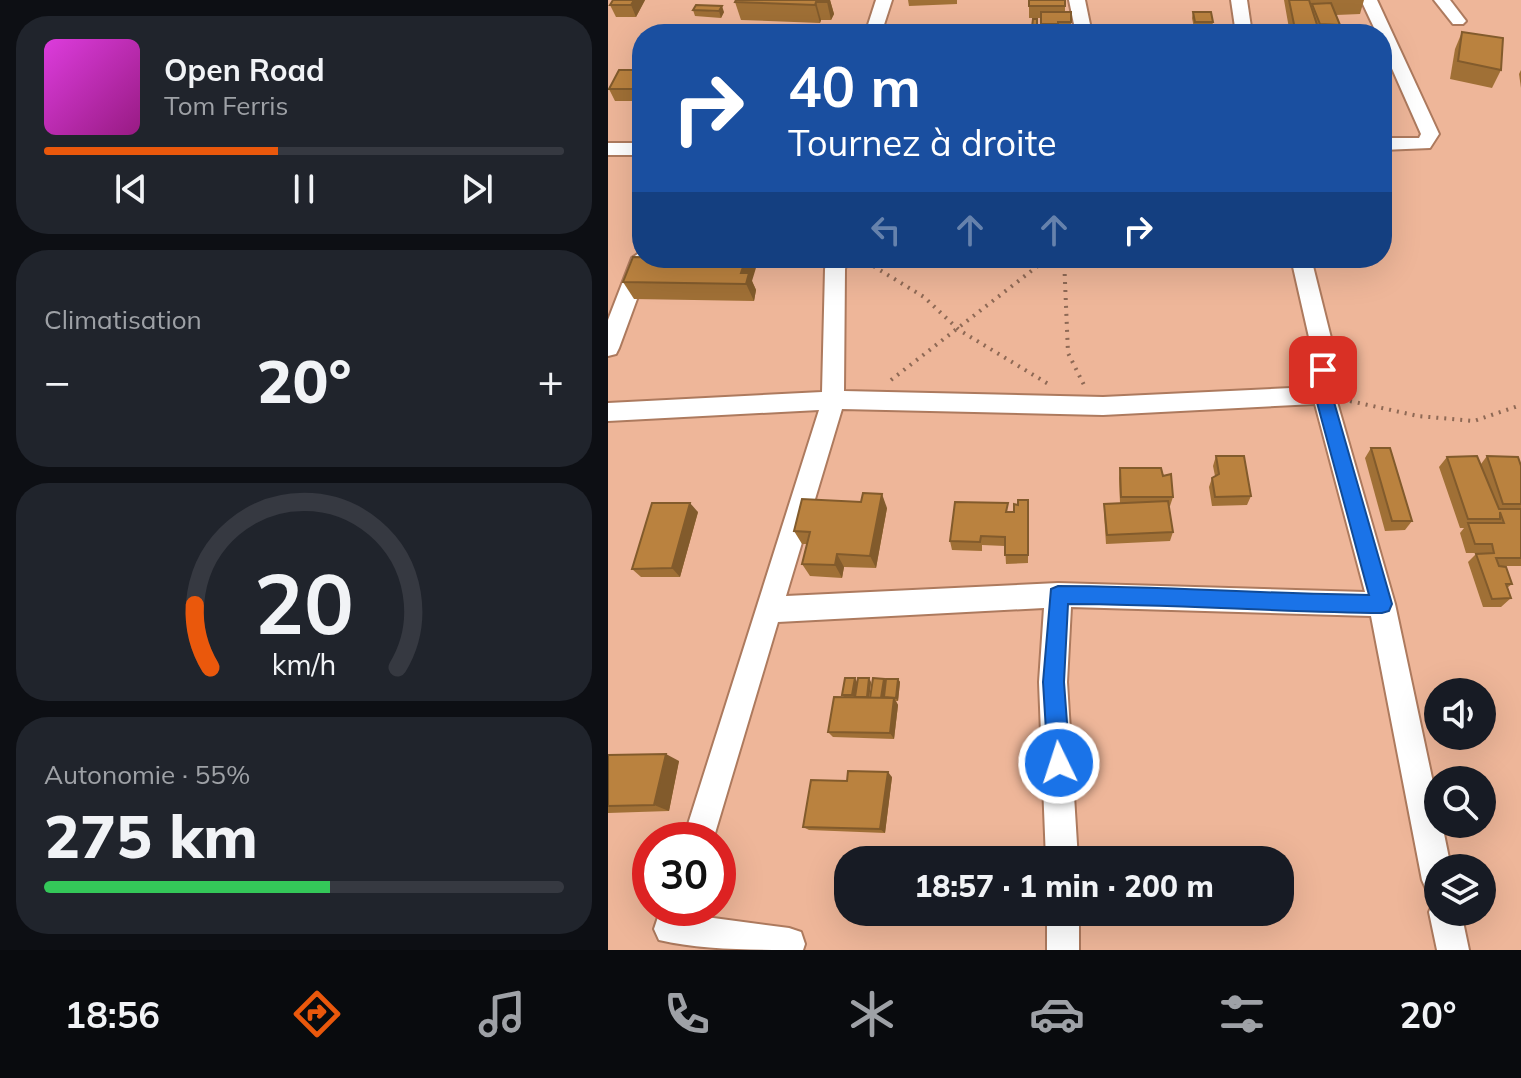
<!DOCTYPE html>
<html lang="fr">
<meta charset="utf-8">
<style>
body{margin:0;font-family:Mulish,sans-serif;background:#20242c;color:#f1f3f6;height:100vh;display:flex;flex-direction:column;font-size:30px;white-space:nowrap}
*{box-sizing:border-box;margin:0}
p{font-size:26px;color:#9ea1a6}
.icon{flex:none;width:44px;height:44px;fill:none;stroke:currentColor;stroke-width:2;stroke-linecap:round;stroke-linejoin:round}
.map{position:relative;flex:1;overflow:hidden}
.side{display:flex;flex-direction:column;gap:16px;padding:16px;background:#0d0f14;width:608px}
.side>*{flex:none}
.top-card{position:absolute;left:24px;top:24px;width:760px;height:244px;border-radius:32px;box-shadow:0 8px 32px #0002;background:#1a4fa0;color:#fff;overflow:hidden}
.fabs{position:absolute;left:816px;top:678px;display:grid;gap:16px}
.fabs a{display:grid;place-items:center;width:72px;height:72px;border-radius:50%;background:#171b24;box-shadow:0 8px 32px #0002;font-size:40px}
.speed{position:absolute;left:24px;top:822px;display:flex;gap:16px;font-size:40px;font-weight:700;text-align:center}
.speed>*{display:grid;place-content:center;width:104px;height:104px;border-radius:50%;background:#171b24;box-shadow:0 8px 32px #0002;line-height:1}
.speed .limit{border:12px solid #d22;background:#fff;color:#111}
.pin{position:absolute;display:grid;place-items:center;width:68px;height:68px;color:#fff;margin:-34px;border-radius:16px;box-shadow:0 4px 12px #0006}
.me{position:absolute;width:88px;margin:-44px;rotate:356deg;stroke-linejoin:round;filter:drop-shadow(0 0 6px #0008)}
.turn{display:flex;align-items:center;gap:28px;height:168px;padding:0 24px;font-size:36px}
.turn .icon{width:104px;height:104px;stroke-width:2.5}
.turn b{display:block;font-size:56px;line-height:68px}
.lanes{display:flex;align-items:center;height:76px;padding:0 24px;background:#0003;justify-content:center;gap:40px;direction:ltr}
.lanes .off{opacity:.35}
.big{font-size:60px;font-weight:800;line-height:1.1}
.side .widget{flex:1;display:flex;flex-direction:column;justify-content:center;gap:12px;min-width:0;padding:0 28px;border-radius:32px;background:#20242c}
.side .dial{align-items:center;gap:0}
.dial svg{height:208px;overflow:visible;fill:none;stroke:#363941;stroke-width:7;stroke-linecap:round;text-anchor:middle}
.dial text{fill:#f1f3f6;stroke:none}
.song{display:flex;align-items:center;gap:24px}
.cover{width:96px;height:96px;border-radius:12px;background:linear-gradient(135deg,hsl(300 70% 55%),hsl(310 70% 35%))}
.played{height:8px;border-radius:4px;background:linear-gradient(90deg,#ea580c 45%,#363941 45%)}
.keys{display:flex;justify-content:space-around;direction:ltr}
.heat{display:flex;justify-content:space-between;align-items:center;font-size:44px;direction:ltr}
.charge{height:12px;border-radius:6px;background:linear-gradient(90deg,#34c759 55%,#363941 0)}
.trip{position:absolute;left:226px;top:846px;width:460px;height:80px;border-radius:32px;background:#171b24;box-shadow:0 8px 32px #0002;font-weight:800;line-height:80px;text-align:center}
.tabs{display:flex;height:128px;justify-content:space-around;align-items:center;background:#090b0e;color:#9ea1a6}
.tabs .icon{width:56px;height:56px}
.tabs .current{color:#ea580c}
.tabs b{font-size:36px;color:#f1f3f6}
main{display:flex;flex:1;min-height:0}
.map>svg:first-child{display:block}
</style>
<main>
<section class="side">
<div class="widget">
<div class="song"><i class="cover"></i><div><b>Open Road</b><p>Tom Ferris</p></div></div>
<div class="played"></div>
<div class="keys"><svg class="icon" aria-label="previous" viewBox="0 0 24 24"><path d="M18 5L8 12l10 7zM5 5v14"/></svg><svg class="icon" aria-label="pause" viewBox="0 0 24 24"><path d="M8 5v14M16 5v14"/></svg><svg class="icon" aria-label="next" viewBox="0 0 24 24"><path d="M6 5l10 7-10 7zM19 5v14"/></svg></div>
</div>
<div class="widget"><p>Climatisation</p>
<div class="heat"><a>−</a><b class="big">20°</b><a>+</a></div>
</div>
<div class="widget dial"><svg viewBox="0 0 100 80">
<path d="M14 69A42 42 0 1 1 86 69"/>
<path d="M14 69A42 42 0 0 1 8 45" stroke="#ea580c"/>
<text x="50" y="56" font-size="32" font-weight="700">20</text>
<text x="50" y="72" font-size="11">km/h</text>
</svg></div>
<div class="widget"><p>Autonomie · 55%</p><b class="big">275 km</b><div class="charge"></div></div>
</section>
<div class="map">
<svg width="913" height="950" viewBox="0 0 913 950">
<rect width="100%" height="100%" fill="#eeb699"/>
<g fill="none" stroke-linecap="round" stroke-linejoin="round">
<g stroke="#ad7a5e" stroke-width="4">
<g id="minor">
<path d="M268,0H284L273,34H257Z"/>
<path d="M461,0H477L484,34H468Z"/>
<path d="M623,0H639L644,34H628Z"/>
<path d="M753,0H769L831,134L822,148L774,150V138H811L813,134L774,46V34H769Z"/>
<path d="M826,0H842L858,21L855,24H845Z"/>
<rect x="0" y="143" width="34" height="12"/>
<path d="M34,251V258H44L11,348L8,354L0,356V320L24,258Z"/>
<path d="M220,258H240L237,269L236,391L495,397L704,387L703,346L683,258H703L725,346L727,395L787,604L830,806V824H834L843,868H830V896L819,891L814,880L763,616L463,607L459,682L470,860H438L431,682L436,608L170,622L105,840H75L211,410L0,421V403L214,392L217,269ZM707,404L757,592L450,583L178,596L234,409L495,415Z"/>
<path d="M830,899V912H853L861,950H829L821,912L826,901Z"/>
<path d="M53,908H85L83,915L181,928L193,932L197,944L195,950C149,950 93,950 51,940L46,929Z"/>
<rect x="439" y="912" width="32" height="38"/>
</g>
</g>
<g stroke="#8e6955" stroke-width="4" stroke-dasharray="2 6" stroke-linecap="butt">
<path d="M252,258L316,297L351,330L442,385"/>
<path d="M456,258L460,353L476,385"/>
<path d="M283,380L440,258"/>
<path d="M742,401L810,416L866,421L913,405"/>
</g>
<use href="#minor" fill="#fff" fill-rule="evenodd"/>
</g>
<g fill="#a07036">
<path d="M5,0H37L28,17H8L2,5Z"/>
<path d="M128,0H222L226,14L223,20H213L212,23L133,20L127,2Z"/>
<path d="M300,0H349V4L301,6Z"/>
<path d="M421,0H457V12H463V34H424L429,25L433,24V18H421Z"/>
<path d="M676,0H756L752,14L728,15L732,25L730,34H682Z"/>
<path d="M85,10L116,12L113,18L87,16Z"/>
<path d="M585,12L605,22L604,28H586L584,18Z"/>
<path d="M854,32L893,70L884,88L842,79L847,49Z"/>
<path d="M34,64V101H7L1,89L31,70Z"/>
<path d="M913,70V88L911,74Z"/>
<path d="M144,281L148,290L146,301L26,299L15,282Z"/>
<path d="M763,448L804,521L797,530L777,531L757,458Z"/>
<path d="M608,456L643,496L639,505L604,506L601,487L604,478L607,476L605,466Z"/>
<path d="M879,456L913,466V566H894L904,584L899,588L903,598L893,607H875L860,562L868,554L875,553H858L852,533L856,528H852L831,467L839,457L873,464Z"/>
<path d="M512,468L565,497L562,506H561L565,532L562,541L498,544L496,513V504L512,503L511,478Z"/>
<path d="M279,508L268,568L236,567L234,578L202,576L194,564L199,544H194L186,531Z"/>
<path d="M420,510V563L398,564L397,546L374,545V551L344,550L342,541L401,512Z"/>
<path d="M90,512L72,577H33L24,569Z"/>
<path d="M276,679L278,682L290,679L292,682L290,701H288L290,705L286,739L225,737L220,732L236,697L234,695L249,682L247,698L263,682L261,698Z"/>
<path d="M0,755L71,761L61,811L0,813Z"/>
<path d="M284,777L277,833L201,830L195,827L239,781Z"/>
</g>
<g fill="#825b2c">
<path d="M26,0H37L28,17L23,5Z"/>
<path d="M220,0H222L226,14L223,20L219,2Z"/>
<path d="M208,2L213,20L212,23L207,5Z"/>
<path d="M114,6L116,12L113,18L111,11Z"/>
<path d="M138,258H151L144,281L148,290L146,301L133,273Z"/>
<path d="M274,494L279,508L268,568L262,556Z"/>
<path d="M82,503L90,512L72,577L64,568Z"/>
<path d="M229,554L236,567L234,578L227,565Z"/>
<path d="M247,678L249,682L247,698L244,695Z"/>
<path d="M261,678L263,682L261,700L259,697Z"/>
<path d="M276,679L278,682L275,701L273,698Z"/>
<path d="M290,679L292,682L290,701L288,698Z"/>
<path d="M286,698L290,705L286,739L282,733Z"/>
<path d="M58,754L71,761L61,811L46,805Z"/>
<path d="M280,772L284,777L277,833L272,829Z"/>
</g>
<g fill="#ba823f" stroke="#825b2c" stroke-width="2">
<path d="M5,0H26L23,5H2Z"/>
<path d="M128,0H220L219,2H208L207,5L127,2Z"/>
<rect x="421" y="0" width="36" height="6"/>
<path d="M681,0H701L712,34H688Z"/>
<path d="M723,3L732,25L712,24L704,4Z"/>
<path d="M88,5L114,6L111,11L85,10Z"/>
<path d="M433,12H463V22H450V24H433Z"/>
<path d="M585,12H603L605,22H587Z"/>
<path d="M425,19H429V25H433V27H424Z"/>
<path d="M500,25H515L516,34H501Z"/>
<rect x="424" y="27" width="39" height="7"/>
<path d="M854,32L895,38L893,70L850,61Z"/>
<path d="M34,64V89H1L11,70H31Z"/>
<path d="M25,257L138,258L133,273H141L138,284L15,282Z"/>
<path d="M763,448H782L804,521H784Z"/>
<path d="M608,456H636L643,496L607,497L604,478L611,474Z"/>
<path d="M869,456L891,509H913V558H888L891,566L898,567L904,584H898L903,598L884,599L868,554L886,553L884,544H867L860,523H896L892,512V519H860L839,457Z"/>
<path d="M879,456L910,457L913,466V504H895Z"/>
<path d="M512,468H553L555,476L563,474L565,497H513Z"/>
<path d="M255,493L274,494L262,556L229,554L227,565L194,564L202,532L186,531L194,499L253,502Z"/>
<path d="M410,500H420V555H397V537L373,536L372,542L342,541L347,502L400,503L398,512H406V504L410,505Z"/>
<path d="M560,501L565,532L499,535L496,504Z"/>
<path d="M44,503H82L64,568L24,569Z"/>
<path d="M237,678H247L244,695H234Z"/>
<path d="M250,678H261L259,697H247Z"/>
<path d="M265,678L276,679L273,698H262Z"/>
<path d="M278,679H290L288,698L276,697Z"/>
<path d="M226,697L286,698L282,733L220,732Z"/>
<path d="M58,754L46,805L0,806V755Z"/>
<path d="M240,771L280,772L272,829L195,827L203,780L239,781Z"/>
</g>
<path fill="#1a73e8" stroke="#114b97" stroke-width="2" d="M715,364L723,370L724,395L784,604L781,611L774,613C669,612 564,604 460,604L456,682L462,763L459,771L451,774L443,771L440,763L435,682L443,589L450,586C554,586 657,594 761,595L707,395L706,370Z"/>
</svg>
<div class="fabs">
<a><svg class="icon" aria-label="sound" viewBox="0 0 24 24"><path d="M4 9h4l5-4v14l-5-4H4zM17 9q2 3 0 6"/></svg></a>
<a><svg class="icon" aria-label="search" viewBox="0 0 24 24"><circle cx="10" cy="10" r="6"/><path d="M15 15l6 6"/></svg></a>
<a><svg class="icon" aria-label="layers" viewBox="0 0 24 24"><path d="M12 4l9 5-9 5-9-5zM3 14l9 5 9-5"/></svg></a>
</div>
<div class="speed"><div class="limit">30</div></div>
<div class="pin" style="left:715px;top:370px;background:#d93025"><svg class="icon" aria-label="arrive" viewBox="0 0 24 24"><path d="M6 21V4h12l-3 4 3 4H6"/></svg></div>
<svg class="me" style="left:451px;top:763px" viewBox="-20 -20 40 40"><circle r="17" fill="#1a73e8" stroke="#fff" stroke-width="3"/><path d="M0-11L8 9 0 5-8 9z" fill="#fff"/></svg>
<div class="trip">18:57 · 1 min · 200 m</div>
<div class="top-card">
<div class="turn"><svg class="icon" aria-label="right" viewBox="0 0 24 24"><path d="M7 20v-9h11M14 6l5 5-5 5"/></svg><div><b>40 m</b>Tournez à droite</div></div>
<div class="lanes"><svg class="icon off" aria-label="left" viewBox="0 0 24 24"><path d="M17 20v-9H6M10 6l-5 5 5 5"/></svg><svg class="icon off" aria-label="ahead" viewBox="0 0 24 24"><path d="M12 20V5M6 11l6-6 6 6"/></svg><svg class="icon off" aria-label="ahead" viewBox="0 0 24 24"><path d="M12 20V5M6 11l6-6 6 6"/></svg><svg class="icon" aria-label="right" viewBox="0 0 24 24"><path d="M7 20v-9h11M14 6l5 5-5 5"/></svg></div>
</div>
</div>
</main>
<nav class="tabs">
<b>18:56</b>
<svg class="icon current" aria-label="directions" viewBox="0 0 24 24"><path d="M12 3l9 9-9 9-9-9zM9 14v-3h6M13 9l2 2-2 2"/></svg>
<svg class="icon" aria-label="music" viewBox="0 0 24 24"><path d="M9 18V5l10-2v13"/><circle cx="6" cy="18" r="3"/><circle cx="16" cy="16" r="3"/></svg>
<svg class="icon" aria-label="phone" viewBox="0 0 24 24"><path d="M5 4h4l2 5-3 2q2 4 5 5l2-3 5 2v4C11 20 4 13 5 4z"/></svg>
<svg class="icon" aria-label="climate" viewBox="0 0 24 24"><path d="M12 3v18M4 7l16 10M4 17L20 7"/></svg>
<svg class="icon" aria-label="car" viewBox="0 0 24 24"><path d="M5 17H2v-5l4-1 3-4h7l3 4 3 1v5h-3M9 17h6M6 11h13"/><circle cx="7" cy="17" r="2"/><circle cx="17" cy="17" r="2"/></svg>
<svg class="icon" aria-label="filters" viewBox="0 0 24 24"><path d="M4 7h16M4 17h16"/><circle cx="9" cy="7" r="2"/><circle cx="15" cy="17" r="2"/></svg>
<b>20°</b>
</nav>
